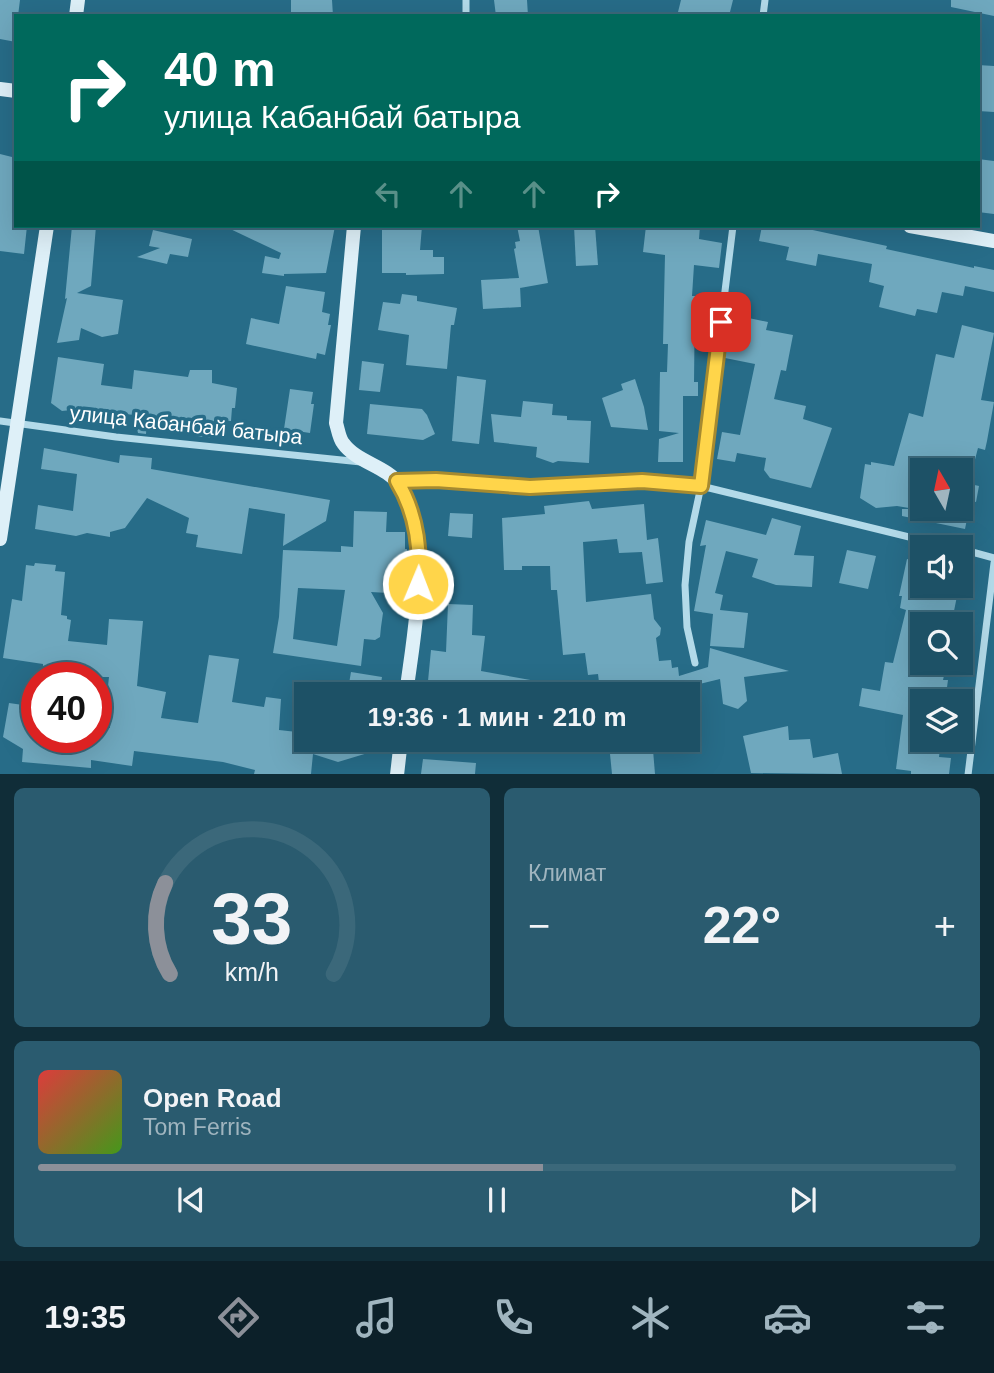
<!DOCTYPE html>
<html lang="ru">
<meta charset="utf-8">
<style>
body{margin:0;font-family:Arial,sans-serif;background:#2a5b6f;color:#f1f3f6;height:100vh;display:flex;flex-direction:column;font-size:26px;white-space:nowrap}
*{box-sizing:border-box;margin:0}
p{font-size:23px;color:#a0b5bf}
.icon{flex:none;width:38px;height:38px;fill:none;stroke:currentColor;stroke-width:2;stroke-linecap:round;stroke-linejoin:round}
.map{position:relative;height:774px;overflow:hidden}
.panel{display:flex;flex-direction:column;gap:14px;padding:14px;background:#102d38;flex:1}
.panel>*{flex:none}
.banner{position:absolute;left:14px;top:14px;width:966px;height:214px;border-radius:0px;box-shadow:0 7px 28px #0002,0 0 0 2px #3b687a;background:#00695c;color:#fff;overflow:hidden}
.needle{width:46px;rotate:351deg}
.buttons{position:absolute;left:910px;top:458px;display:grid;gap:14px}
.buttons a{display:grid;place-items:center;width:63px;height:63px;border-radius:0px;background:#1d5166;box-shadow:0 7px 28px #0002,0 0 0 2px #3b687a;font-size:35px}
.speed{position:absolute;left:21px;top:662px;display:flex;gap:14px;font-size:35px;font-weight:700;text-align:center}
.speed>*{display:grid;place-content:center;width:91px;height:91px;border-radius:50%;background:#1d5166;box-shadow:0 7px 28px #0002,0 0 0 2px #3b687a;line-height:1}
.speed .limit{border:10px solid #d22;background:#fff;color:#111}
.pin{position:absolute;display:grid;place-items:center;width:60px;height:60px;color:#fff;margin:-30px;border-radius:14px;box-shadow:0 4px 10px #0006}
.me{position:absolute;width:77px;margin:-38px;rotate:1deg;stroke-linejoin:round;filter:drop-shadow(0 0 5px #0008)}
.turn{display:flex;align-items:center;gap:24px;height:147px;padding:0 35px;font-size:32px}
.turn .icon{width:91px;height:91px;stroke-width:2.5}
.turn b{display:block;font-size:49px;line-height:60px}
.lanes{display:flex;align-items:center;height:66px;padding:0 35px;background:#0003;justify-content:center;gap:35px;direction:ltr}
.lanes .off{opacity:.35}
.big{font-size:52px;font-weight:700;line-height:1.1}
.panel .card{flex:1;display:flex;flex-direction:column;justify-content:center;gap:10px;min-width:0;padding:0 24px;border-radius:10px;background:#2a5b6f}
.panel .dial{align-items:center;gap:0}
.dial svg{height:182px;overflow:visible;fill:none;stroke:#3b687a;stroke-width:7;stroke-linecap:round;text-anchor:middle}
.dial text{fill:#f1f3f6;stroke:none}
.song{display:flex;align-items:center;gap:21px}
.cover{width:84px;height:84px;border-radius:10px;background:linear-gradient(135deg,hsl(0 70% 55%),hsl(100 70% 35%))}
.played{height:7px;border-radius:4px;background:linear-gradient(90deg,#8c9099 55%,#3b687a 55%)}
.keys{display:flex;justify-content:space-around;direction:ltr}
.heat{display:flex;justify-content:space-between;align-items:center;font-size:38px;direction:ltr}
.panel .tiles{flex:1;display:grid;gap:14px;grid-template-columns:1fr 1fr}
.card:last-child{grid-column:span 2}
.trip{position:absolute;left:294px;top:682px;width:406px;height:70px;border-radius:0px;background:#1d5166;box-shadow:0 7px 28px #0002,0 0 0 2px #3b687a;font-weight:700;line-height:70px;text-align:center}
.tabs{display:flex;height:112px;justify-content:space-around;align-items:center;background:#0c2029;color:#a0b5bf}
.tabs .icon{width:49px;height:49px}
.tabs .selected{color:#8c9099}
.tabs b{font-size:32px;color:#f1f3f6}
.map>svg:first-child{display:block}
</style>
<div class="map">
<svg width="994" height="775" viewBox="0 0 994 775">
<rect width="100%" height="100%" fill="#276c88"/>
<g fill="#6fa8be" fill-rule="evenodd">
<path d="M0,0H20L18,16H16V42L0,39Z"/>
<path d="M291,0H332L333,16H291Z"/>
<path d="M494,0H527L528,16H496Z"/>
<path d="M681,0H733L729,16H677Z"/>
<path d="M951,0H994V16L951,7Z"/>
<path d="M978,65L994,66V112L978,111Z"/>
<path d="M0,154L16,158V226H27L24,254L0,251Z"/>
<path d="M978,159L994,161V214L978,212Z"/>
<path d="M72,226H96L91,286L77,293L123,300L118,334L102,337L81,328L79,340L57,343L67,298L65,299Z"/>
<path d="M224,226H335L326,273L284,274V276L262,273L265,256L279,259L281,253Z"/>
<path d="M382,226H422L420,250H433V257H444V274L406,275V273H382Z"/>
<path d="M517,226H538L548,283L520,288V286L521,307L483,309L481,280L519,278L514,249L516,248L515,242L520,241Z"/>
<path d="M574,226H595L598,265L576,266Z"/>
<path d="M646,226H700L699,239L722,243L719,268L694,265L692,296H695L694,382H698V396H683V462H658L659,439L679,433L659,431L660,372H667L668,344H663L665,255L643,252Z"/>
<path d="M762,226L808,227V229L887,246L886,249L974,268V266L994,270V292L965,286L963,296L942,292L937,313L917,309L915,316L879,307L884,286L869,282L872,264L818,254L816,266L786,260L789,247L759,241Z"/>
<path d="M153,230L192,239L188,257L170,254L167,264L137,257L160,248L149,246Z"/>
<path d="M286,286L325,292L322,312L330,314L328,325H331L325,355L317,353L316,359L246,344L251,318L279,324Z"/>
<path d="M402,294L417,296V301L457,308L454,325H451L447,369L406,365L409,335L378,330L383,302L400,304Z"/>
<path d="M739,316L768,322L766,330L793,335L786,371L781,370L774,399L806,406L803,419L832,428L811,488L770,478L764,470L766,458L737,453L735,462L717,459L722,432L740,435L755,364L725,358L728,341L734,342Z"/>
<path d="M962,325L994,333L981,400L994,402L987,441L985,450L978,448L972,471L922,460V509H969L965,529L902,516V509H915L897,506L876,508L860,498L865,464L871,465V462L894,466L909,413L923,417L936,354L954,358Z"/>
<path d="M58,357L104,364L101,385L132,389L134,370L188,377L190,370H212V383L237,388L235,408H232L231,421L214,420L213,438L195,436L196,424L147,419L146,434L138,433L134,415L109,412L92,420L80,409L62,411L51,403Z"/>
<path d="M362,361L384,364L380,392L359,390Z"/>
<path d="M457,376L486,380L479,444L452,441Z"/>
<path d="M635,379L644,407L648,430L611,427L602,398L623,390L621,384Z"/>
<path d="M290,389L313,392L311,404H314L310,433L284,429Z"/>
<path d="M523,401L553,404L552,415L567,416V420L591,421L589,463L558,461L553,463L536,457L537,447L494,442L491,414L521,417Z"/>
<path d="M370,404L422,409L427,415L435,434L423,440L367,434Z"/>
<path d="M44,448L119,463L120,455L152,458L151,469L330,500L326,521L283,546L285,514L249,508L242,554L196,547L198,535L186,533L189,518L147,498L125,528L110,532V537L87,533L76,536L35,529L38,505L73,511L77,474L41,469Z"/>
<path d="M961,482L979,486L976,502L961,499Z"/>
<path d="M589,501L592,509L644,504L647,540L658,538L663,582L646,584L642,552L619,553L617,539L583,542L586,602L651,594L654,619L661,628L660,635L656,638L659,661L671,660L672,668L678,667L679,676L708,667L710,648L789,671L744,677L747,701L738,709L723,704L720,679L679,689L680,692L659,695H615L613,680L599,682L598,674L588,675L585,653L563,655L557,590H551L550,566H522V570H504L502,518L545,514L544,506Z"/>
<path d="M354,511L387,512L386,532H405V549H407L405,594L371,592L383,613L381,627L380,637L375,640L364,639L361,666L273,653L279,617L283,550L341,552V546L353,547ZM298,588L345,590L337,646L293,639Z"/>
<path d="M450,513L473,514L472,538L448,536Z"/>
<path d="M772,518L801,526L794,555L814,556L812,587L776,585L752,577L758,559L726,551L715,593L723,595L720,610L748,613L744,648L710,646L713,614L694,611L706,545L700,546L706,520L766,535Z"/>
<path d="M847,550L876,556L868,589L839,583Z"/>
<path d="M907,559L922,563L918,586H959L952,621L928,616L926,625H922V663H947L943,680H948L945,702H922V740H941L939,757L951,758L949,774H911V771L896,769L903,715L859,706L862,688L880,691L885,662L893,663L906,610L900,608L902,596H899Z"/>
<path d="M35,563L56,565L55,571L65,572L61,615L67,616V619L71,620L68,641L107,645L109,619L143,621L137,686L166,692L161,718L198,723L209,655L239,659L232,702L264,707L266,697L281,699L279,730L306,733V740H391V746L338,762L313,754L311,774H254L255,770L223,762L134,751L132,766L91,760V768L22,762L23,749L3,737L9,703L37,707V737H96V727L110,728V695H107L109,677H68L69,670L43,667V664L3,658L12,599L22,601L26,565L34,566Z"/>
<path d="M448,604L473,605L472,635L485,636L481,671L536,681L520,694L433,695L435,682L428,681L431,650L446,652Z"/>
<path d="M351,672L382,677L379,695H347Z"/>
<path d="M788,726L789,740L810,739L813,758L838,753L842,774L751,773L743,736Z"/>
<path d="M653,750L655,774H612L610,754Z"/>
<path d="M423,759L476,763L475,774H421Z"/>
</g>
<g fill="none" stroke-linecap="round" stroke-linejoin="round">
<g stroke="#b3dae9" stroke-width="7">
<path d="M466,16V0"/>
<path d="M763,16L765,0"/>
<path d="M0,421L116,437L361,462"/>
<path d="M398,481L436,480L530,487L642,481L701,486L954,548"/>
<path d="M961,549L994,558"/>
<path d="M695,663L687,627L685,585L689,542L701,486L733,226"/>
<path d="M968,775L994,563"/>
</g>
<g stroke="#def0f8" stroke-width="14">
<path d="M76,16L78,0"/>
<path d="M0,89L16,91"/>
<path d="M354,226L336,423C338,429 339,438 343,443C356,462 386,466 399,484C435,534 413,637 406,695"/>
<path d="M910,226L994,241"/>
<path d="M0,539L47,226"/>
<path d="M397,775L401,740"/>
</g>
</g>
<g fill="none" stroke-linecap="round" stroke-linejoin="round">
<g stroke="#a68a30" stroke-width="18">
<path id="route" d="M418,584C421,548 416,512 397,481L436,480L530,487L642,481L701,486L721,322"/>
</g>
<use href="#route" stroke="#ffd54a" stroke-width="12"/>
</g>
<g text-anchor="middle" stroke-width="7" stroke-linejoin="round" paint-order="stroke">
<g font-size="21" fill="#fff" stroke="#276c88">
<text transform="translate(186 425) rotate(6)" y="7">улица Кабанбай батыра</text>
</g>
</g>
</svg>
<div class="buttons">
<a><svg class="needle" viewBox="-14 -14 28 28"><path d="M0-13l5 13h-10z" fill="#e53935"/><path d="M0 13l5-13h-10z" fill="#a0b5bf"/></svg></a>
<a><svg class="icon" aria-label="sound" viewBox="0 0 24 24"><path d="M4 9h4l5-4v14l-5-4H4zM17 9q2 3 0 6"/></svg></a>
<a><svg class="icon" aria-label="search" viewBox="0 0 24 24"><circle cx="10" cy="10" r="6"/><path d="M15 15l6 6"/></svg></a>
<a><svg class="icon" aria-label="layers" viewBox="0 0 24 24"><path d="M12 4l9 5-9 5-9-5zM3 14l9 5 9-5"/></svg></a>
</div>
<div class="speed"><div class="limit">40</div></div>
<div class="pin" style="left:721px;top:322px;background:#d93025"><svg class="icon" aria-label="arrive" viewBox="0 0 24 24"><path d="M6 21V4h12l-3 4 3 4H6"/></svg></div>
<svg class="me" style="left:418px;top:584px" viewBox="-20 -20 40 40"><circle r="17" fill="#ffd54a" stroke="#fff" stroke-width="3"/><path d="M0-11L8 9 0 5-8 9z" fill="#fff"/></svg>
<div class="trip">19:36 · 1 мин · 210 m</div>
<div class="banner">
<div class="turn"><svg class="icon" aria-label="right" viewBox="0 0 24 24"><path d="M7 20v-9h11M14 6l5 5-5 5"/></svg><div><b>40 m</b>улица Кабанбай батыра</div></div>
<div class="lanes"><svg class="icon off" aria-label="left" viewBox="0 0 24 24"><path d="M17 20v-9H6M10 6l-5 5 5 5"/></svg><svg class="icon off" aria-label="ahead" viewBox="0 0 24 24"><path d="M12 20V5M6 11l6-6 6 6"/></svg><svg class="icon off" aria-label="ahead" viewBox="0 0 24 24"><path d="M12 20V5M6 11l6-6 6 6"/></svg><svg class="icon" aria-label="right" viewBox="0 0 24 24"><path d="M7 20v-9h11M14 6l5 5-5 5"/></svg></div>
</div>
</div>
<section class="panel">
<div class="tiles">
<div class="card dial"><svg viewBox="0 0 100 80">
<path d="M14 69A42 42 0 1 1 86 69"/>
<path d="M14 69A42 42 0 0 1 12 29" stroke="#8c9099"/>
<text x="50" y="56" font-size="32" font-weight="700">33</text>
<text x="50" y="72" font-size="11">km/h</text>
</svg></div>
<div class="card"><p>Климат</p>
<div class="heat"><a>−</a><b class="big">22°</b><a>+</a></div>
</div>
<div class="card">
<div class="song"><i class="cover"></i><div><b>Open Road</b><p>Tom Ferris</p></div></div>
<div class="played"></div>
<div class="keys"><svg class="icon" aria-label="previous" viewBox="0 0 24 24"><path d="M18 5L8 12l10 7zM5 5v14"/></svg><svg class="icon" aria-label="pause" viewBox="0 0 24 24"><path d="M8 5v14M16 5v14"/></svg><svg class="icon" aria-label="next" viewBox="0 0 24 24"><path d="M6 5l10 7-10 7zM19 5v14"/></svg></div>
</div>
</div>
</section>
<nav class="tabs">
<b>19:35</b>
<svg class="icon selected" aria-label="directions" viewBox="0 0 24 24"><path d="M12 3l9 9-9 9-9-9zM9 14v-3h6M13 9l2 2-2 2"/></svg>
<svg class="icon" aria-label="music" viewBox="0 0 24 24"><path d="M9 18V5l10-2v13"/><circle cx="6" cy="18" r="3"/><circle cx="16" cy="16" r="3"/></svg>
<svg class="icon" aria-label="phone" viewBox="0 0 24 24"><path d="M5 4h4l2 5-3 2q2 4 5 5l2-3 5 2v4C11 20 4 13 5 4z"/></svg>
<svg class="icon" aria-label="climate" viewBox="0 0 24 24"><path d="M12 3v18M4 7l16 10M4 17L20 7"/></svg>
<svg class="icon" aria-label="car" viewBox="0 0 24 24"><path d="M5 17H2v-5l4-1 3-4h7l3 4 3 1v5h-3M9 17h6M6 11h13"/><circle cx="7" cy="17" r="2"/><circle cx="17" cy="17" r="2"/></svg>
<svg class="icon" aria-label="filters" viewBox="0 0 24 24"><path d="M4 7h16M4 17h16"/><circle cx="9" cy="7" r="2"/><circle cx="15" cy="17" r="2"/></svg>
</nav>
